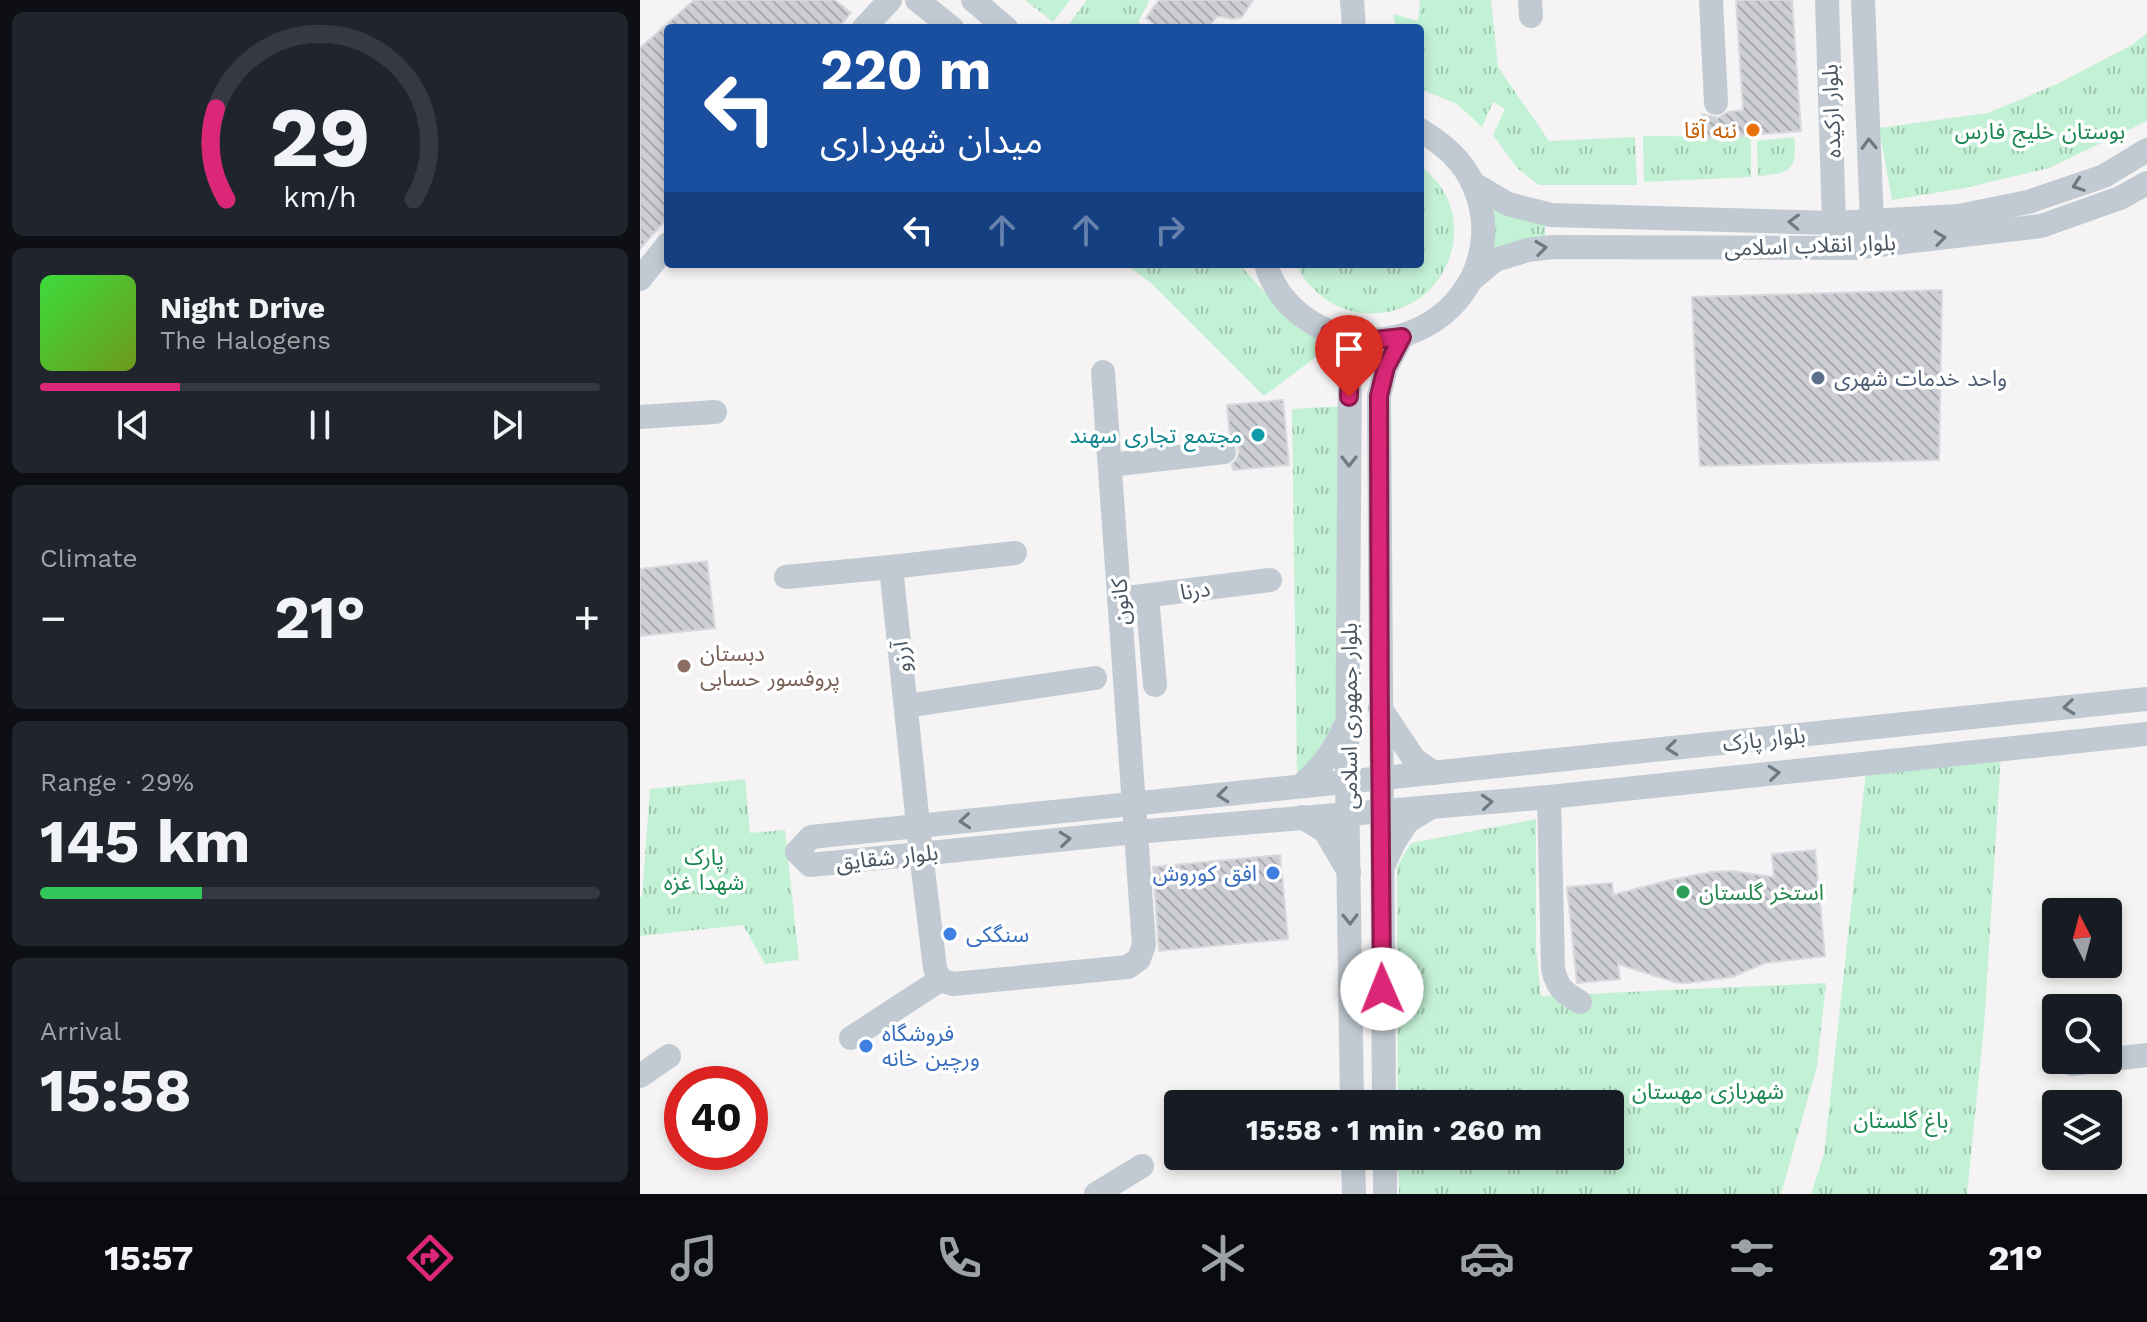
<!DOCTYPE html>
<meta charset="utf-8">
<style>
body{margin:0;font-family:"Work Sans","Noto Sans Arabic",sans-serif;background:#20242c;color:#f1f3f6;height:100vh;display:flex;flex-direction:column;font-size:30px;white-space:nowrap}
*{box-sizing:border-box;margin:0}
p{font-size:26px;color:#9ea1a6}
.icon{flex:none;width:44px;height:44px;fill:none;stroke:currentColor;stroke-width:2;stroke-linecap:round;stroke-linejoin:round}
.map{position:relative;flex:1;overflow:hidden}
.side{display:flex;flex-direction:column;gap:12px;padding:12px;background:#0d0f14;width:640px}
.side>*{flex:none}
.banner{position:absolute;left:24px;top:24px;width:760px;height:244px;border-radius:8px;box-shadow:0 4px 12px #0003;background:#1a4fa0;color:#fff;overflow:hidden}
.needle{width:52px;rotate:354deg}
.tools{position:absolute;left:1402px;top:898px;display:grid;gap:16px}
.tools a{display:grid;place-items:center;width:80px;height:80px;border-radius:8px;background:#171b24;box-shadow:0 4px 12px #0003;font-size:40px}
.speed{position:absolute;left:24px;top:1066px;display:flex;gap:16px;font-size:40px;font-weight:700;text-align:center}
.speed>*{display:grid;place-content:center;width:104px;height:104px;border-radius:50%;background:#171b24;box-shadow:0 4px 12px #0003;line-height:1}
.speed .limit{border:12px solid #d22;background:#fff;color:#111}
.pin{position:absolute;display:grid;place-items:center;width:68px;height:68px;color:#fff;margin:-82px -34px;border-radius:50% 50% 50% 0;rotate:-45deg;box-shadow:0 0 8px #0007}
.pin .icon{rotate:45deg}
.me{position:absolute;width:88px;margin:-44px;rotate:359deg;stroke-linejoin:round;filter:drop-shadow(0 0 6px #0008)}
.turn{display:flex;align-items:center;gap:28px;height:168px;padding:0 24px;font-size:36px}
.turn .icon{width:104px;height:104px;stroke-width:2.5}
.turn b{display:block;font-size:56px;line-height:68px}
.lanes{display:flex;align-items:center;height:76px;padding:0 24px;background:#0003;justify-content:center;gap:40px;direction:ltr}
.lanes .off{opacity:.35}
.big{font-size:60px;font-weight:700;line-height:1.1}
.side .tile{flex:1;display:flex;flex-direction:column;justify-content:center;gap:12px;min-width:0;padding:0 28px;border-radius:12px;background:#20242c}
.side .dial{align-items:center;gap:0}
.dial svg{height:208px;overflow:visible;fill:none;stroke:#363941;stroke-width:7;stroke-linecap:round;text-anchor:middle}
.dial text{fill:#f1f3f6;stroke:none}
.song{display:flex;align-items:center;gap:24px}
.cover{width:96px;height:96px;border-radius:12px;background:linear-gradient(135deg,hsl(120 70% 55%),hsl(80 70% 35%))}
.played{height:8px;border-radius:4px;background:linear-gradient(90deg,#db2777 25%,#363941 25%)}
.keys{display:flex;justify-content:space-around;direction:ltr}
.heat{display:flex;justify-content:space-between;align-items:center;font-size:44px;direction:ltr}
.charge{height:12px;border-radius:6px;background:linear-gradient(90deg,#34c759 29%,#363941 0)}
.trip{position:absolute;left:524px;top:1090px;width:460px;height:80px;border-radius:8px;background:#171b24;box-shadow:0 4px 12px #0003;font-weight:700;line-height:80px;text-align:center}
.dock{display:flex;height:128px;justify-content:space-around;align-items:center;background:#090b0e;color:#9ea1a6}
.dock .icon{width:56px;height:56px}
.dock .active{color:#db2777}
.dock b{font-size:36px;color:#f1f3f6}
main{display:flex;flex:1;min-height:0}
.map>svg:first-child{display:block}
</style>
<main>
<section class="side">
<div class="tile dial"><svg viewBox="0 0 100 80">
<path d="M14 69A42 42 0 1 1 86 69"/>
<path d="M14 69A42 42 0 0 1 10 34" stroke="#db2777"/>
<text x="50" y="56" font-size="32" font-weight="700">29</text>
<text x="50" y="72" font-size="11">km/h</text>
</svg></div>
<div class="tile">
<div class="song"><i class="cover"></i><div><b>Night Drive</b><p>The Halogens</p></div></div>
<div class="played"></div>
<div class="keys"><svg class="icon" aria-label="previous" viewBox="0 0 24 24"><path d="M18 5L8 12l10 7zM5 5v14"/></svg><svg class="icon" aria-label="pause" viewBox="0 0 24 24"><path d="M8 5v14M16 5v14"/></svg><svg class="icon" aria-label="next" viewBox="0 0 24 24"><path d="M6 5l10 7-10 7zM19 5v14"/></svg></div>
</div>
<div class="tile"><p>Climate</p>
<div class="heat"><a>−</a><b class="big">21°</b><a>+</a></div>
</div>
<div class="tile"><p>Range · 29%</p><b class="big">145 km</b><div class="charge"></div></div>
<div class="tile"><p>Arrival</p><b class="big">15:58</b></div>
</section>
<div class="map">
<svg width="1507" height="1194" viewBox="0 0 1507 1194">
<defs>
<pattern id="grass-tufts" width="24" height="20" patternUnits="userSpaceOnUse" patternTransform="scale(2)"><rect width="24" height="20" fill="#c3f1d5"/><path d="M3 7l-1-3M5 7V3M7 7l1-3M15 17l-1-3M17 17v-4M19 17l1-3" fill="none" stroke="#a0c6b0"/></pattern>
<pattern id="building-back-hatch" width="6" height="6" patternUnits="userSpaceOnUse" patternTransform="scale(2)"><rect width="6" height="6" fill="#cdcfd5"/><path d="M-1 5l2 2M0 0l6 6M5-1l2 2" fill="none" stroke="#a8abb0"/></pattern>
</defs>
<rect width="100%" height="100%" fill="#f5f3f3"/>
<g fill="url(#grass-tufts)">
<path d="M385,0H430L413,22Z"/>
<path d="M447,0H507L509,2L498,22L507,28H426Z"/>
<path d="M780,0H851L858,67L909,141L995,137L997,185H899L878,169L853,135L865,109L853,102L842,127L817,104L780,89V28H756L753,14L778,21Z"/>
<path d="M1507,33V121L1409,168L1325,188L1252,200L1239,128L1348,113L1417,84L1492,45Z"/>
<path d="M1003,136L1111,137V177L1004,182Z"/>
<path d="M1154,137C1158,171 1148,174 1118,176L1117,141Z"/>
<path d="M780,166C842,210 814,304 741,313C722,315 704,311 688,301C675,291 662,280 657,264H780Z"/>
<path d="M851,209L884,220L905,224V237L852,249Z"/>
<path d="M485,264H599L638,307L688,348L624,396L511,283Z"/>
<path d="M703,406L698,720L678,760L657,772L652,409Z"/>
<path d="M1361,755L1344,1026L1327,1194H1171L1184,1154L1226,771Z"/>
<path d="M105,779L110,833L145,830L159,960L125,964L103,925L0,936V897H2L10,789Z"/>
<path d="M896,819V948L901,996L1186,983L1177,1066L1141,1194H759L758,1156H970V1104H758L757,867L771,843Z"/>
</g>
<g fill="url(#building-back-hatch)" stroke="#d7d9de" stroke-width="2">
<path d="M54,0H195L211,13L198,28H28V217L0,249V48Z"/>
<path d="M519,0H613L602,17L592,19L577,16L568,28H519L506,18Z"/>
<path d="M1096,0H1152L1161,131L1064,139L1062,114L1078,118L1088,112L1103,110Z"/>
<path d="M1302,290L1299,460L1060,466L1052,297Z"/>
<path d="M643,400L649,465L593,470L592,464L597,459L599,451L596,444L590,438L587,405Z"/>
<path d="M67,561L75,628L0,636V569Z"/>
<path d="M1175,850L1185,956L1125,963L1092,977L1047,983L1034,982L978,964L980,979L937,983L927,887L972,883L973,895L1030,880L1072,872L1091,871L1134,877L1132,854Z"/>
<path d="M640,855L648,939L519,951L513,867Z"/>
</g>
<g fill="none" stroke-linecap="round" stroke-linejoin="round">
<g stroke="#c1cad2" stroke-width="24">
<path d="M277,0L312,28"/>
<path d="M333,0L366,28"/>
<path d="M712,0L714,28"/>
<path d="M890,0L891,16"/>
<path d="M1071,0L1076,103"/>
<path d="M1187,0L1194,223L1213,248L1232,222L1223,0"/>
<path d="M224,28L250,0"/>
<path d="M834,184L868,204L911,215L1194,223L1319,216L1388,202L1464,176L1507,150"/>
<path d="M626,264C633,291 655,315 680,327C700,338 722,341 744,339C818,330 864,255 834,186C823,160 803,144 780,130"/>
<path d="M0,279L28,244"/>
<path d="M831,280L855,260L888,250L912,247L1213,248L1401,226L1480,198L1507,183"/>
<path d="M690,333L710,365L707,781L712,1104"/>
<path d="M0,417L75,412"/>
<path d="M470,465L584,452"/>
<path d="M251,567L375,553"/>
<path d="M146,577L251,567L281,853L295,968L300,980L313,984L488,967L499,959L504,945L463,372"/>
<path d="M507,596L515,685"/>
<path d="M479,599L630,580"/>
<path d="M1507,699C1061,745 616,791 171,837L157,852L170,865L496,832L909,797L1507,734"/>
<path d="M266,706L455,678"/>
<path d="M740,708L774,759L794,773"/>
<path d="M661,786C681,767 693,754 704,728"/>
<path d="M909,797L913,969C918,989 923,992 940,1002"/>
<path d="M662,817L685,831L709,872"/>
<path d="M744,864L754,842L768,821L790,808"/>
<path d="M211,1038L300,980"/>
<path d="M1432,1064L1507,1055"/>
<path d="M0,1076L29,1056"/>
<path d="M744,1104C741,868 739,632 739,396L746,367L762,337"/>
<path d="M713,1156L714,1194"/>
<path d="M745,1156V1194"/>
<path d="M456,1194L502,1166"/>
</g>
</g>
<defs><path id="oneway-chevron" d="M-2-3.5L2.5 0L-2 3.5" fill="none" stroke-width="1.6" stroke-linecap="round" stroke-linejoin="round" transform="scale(2)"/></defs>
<g stroke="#6e7983">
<use href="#oneway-chevron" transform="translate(1229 144) rotate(-92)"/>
<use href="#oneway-chevron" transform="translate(1438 185) rotate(161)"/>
<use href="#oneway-chevron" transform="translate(1154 222) rotate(-178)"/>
<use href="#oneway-chevron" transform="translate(1300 238) rotate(-7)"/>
<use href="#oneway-chevron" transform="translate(901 248) rotate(-7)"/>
<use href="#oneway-chevron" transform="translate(709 461) rotate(90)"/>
<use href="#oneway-chevron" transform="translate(1429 707) rotate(174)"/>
<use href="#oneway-chevron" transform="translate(1032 748) rotate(174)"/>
<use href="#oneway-chevron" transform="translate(1134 773) rotate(-6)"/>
<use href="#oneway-chevron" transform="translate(583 795) rotate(174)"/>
<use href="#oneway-chevron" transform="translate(847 802) rotate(-5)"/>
<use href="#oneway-chevron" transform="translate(325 821) rotate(175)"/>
<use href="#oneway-chevron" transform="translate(425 839) rotate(-6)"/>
<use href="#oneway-chevron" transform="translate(710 919) rotate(89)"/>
</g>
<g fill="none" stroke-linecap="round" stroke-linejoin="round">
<g stroke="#8e194d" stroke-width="20">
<path id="route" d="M709,397L710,365L690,333L726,341L762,337L746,367L739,396C739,594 740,791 742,989"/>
</g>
<use href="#route" stroke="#db2777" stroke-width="14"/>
</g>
<circle fill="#e8710a" stroke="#fff" stroke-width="3" cx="1113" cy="130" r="8"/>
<circle fill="#5c6f8a" stroke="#fff" stroke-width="3" cx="1178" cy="378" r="8"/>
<circle fill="#0f9aa8" stroke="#fff" stroke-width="3" cx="618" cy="435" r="8"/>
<circle fill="#8d6e63" stroke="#fff" stroke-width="3" cx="44" cy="666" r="8"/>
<g fill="#3f7fe0" stroke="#fff" stroke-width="3">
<circle cx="633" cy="873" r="8"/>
<circle cx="310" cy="934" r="8"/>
<circle cx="226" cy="1046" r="8"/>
</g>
<circle fill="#2e9e5b" stroke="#fff" stroke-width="3" cx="1043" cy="892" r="8"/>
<g text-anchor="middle" stroke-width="7" stroke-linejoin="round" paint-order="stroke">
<g font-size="22" fill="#4a5661" stroke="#fff">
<text transform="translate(1191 111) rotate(-92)" y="8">بلوار ارکیده</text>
<text transform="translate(1170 245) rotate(-2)" y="8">بلوار انقلاب اسلامی</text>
<text transform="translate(555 590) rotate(-8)" y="8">درنا</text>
<text transform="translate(480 602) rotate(-94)" y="8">کانون</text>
<text transform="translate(261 657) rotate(-96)" y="8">آرزو</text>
<text transform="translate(709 716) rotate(-90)" y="8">بلوار جمهوری اسلامی</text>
<text transform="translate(1124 739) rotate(-6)" y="8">بلوار پارک</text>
<text transform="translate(247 857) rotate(-6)" y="8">بلوار شقایق</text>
</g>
<g font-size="22" fill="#c56008" stroke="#fff" text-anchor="end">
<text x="1097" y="138">ننه آقا</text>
</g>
<g font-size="22" fill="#17864f" stroke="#fff">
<text x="1400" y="139">بوستان خلیج فارس</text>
<text x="64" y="865">پارک<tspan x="64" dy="25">شهدا غزه</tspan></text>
<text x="1068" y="1099">شهربازی مهستان</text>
<text x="1261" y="1128">باغ گلستان</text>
</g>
<g font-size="22" fill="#4e5e75" stroke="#fff" text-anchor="start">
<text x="1194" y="386">واحد خدمات شهری</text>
</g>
<g font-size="22" fill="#0d838f" stroke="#fff" text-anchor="end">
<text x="602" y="443">مجتمع تجاری سهند</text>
</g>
<g font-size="22" fill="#785e54" stroke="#fff" text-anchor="start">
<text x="60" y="661">دبستان<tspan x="60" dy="25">پروفسور حسابی</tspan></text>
</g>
<g font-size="22" fill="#366cbe" stroke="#fff" text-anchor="start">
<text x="617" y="881" text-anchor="end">افق کوروش</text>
<text x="326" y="942">سنگکی</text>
<text x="242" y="1041">فروشگاه<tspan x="242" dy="25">ورچین خانه</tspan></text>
</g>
<g font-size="22" fill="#27864d" stroke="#fff" text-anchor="start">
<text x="1059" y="900">استخر گلستان</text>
</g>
</g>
</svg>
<div class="tools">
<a><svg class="needle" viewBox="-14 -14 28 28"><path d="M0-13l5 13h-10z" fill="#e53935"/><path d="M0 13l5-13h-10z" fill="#9ea1a6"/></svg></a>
<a><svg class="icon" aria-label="search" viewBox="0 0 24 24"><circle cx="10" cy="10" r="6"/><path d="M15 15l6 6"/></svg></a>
<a><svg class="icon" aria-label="layers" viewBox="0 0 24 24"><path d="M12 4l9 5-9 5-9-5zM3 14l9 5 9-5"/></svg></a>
</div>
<div class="speed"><div class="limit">40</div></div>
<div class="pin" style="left:709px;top:397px;background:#d93025"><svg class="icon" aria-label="arrive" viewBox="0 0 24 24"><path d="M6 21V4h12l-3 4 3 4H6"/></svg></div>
<svg class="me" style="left:742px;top:989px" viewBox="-20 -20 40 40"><circle r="19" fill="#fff"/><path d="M0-13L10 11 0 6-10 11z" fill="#db2777"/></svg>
<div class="trip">15:58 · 1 min · 260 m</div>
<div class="banner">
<div class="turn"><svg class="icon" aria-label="left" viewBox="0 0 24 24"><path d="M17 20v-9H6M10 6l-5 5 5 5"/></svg><div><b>220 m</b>میدان شهرداری</div></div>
<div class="lanes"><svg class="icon" aria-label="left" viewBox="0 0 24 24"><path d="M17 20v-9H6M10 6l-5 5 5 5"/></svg><svg class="icon off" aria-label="ahead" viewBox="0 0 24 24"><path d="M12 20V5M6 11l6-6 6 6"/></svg><svg class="icon off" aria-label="ahead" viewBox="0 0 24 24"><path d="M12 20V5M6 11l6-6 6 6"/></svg><svg class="icon off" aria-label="right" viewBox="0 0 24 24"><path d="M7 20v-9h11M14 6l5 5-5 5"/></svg></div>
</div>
</div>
</main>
<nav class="dock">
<b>15:57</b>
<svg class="icon active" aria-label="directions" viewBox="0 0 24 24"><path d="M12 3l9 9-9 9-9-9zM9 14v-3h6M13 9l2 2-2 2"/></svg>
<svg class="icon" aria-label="music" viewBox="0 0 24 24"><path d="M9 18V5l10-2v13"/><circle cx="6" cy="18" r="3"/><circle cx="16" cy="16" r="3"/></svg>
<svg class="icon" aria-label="phone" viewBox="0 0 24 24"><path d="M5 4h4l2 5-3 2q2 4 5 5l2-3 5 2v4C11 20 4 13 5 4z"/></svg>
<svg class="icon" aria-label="climate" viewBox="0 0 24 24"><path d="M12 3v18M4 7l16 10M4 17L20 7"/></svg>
<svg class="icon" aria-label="car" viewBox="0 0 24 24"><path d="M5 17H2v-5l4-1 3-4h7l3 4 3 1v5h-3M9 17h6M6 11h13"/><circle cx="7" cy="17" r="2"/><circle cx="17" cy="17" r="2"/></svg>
<svg class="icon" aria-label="filters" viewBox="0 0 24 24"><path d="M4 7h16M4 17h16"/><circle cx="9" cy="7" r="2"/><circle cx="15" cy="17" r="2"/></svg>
<b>21°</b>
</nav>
